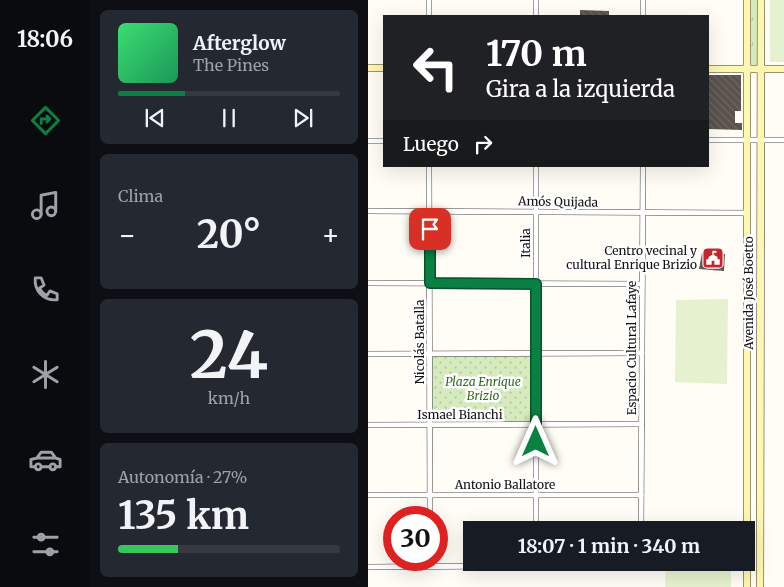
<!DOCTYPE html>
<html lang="es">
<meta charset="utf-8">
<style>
body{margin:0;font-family:Merriweather,serif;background:#242831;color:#f1f3f6;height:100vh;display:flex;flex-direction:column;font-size:19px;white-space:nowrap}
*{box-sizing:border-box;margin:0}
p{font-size:16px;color:#9ea1a6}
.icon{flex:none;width:28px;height:28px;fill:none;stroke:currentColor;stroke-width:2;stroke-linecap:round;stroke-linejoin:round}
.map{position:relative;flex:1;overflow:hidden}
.drawer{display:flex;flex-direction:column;gap:10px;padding:10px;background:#0d0f14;width:278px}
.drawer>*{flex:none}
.banner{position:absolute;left:15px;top:15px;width:326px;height:152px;border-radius:0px;box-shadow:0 5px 20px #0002;background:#202124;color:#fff;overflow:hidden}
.speed{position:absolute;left:15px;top:506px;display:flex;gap:10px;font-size:25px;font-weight:700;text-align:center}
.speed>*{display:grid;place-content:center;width:65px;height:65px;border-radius:50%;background:#171b24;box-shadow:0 5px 20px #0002;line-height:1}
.speed .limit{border:8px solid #d22;background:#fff;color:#111}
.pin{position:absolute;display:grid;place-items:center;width:42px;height:42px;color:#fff;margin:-21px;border-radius:10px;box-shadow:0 2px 8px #0006}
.me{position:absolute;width:55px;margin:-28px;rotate:0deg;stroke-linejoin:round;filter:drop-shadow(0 0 4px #0008)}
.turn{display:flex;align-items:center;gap:18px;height:105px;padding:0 20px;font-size:22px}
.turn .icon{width:65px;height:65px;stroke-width:2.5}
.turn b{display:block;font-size:35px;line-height:42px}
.then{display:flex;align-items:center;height:48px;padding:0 20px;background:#0003;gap:10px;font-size:19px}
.big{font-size:38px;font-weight:700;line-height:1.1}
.drawer .tile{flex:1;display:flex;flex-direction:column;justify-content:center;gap:8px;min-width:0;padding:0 18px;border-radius:8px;background:#242831}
.drawer .dial{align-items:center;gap:0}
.dial b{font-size:65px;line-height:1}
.song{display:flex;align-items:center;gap:15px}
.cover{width:60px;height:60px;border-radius:8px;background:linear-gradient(135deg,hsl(140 70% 55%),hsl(150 70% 35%))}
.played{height:5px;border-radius:2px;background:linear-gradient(90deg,#0b8043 30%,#363941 30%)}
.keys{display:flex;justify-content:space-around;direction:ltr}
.heat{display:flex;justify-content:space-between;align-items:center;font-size:28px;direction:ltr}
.charge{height:8px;border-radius:4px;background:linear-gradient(90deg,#34c759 27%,#363941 0)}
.trip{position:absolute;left:95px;top:521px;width:292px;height:50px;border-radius:0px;background:#171b24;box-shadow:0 5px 20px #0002;font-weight:700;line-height:50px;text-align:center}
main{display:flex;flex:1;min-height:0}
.menu{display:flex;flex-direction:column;width:90px;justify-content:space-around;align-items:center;background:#090b0e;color:#9ea1a6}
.menu .icon{width:35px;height:35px}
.menu .on{color:#0b8043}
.menu b{font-size:22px;color:#f1f3f6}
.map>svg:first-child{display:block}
</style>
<main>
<nav class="menu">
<b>18:06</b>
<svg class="icon on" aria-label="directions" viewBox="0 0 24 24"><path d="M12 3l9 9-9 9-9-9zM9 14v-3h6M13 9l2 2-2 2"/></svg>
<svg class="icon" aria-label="music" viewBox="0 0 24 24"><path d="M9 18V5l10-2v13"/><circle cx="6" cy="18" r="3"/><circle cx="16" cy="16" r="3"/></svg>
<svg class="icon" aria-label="phone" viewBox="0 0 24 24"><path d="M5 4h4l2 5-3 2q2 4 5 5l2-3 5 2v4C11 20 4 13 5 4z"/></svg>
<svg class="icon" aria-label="climate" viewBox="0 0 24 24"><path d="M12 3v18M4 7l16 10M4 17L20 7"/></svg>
<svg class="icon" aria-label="car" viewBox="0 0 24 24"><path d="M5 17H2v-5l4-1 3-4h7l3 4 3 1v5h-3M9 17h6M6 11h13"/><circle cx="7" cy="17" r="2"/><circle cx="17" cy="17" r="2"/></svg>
<svg class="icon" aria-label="filters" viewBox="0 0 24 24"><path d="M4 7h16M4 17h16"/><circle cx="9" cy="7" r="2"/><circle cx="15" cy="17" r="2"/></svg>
</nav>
<section class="drawer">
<div class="tile">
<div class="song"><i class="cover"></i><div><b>Afterglow</b><p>The Pines</p></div></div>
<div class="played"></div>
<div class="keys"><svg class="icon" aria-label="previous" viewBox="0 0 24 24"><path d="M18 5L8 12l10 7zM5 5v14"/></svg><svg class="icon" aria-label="pause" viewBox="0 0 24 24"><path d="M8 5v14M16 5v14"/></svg><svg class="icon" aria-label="next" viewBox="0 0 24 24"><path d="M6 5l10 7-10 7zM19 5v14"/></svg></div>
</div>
<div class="tile"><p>Clima</p>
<div class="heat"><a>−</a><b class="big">20°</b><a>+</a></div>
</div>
<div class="tile dial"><b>24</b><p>km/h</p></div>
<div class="tile"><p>Autonomía · 27%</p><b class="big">135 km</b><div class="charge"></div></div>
</section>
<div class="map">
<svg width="417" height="587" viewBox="0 0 417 587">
<defs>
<pattern id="grass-tufts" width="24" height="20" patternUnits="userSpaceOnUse" patternTransform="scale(1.25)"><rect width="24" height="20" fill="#d5ebbd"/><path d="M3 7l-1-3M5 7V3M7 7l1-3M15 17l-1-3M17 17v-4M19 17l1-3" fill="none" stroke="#b6c8a1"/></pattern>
<pattern id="park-dots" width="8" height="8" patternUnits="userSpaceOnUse" patternTransform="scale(1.25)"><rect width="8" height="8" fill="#d5ebbd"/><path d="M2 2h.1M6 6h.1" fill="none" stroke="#b6c8a1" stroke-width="1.8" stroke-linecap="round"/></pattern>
<pattern id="building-back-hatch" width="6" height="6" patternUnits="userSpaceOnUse" patternTransform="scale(1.25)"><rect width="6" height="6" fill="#5a524d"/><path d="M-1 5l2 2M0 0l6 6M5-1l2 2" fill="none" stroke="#6d6662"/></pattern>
</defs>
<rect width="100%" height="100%" fill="#fffdf5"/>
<path fill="url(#grass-tufts)" d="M380,0H392V67H381Z"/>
<path fill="url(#park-dots)" d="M63,354H166V424L64,423Z"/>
<g fill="#e6f2cf">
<rect x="402" y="0" width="14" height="62"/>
<path d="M360,299L359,384L307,382L308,300Z"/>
<path d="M298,563H363V587H297Z"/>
</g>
<g fill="url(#building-back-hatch)">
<path d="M212,10L241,11V16H212Z"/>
<path d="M340,75H373V111H367V123H374V130L340,129Z"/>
<path d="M334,253L357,254L356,271L331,269Z"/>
</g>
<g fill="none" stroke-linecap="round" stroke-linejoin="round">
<g stroke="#444" stroke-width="6">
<g id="minor">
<path d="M61,0V16"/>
<path d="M168,16V0"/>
<path d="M275,16V0"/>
<path d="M340,140H417"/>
<path d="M0,141H16"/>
<path d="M61,166L62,518"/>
<path d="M0,211L379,213"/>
<path d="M0,283L274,284"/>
<path d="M0,354L274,353"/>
<path d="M0,425L274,424"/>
<path d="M0,495H273"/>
<path d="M168,530V166"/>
<path d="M273,530L275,166"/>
<path d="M0,567L262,565L270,562"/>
</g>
</g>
<g stroke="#333" stroke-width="8">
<g id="secondary">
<path d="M379,0V587"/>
<path d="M0,68H16"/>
<path d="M340,69H417"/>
<path d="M392,587L393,0"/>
</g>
</g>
<use href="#minor" stroke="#fff" stroke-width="5"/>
<use href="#secondary" stroke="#fff6b0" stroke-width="7"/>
</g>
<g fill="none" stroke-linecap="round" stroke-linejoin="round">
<g stroke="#07532c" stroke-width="12">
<path id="route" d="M62,229V283L168,284V442"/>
</g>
<use href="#route" stroke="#0b8043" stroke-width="9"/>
</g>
<defs>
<g id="civic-square" transform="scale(1.125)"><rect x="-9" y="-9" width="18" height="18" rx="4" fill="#c4262e" stroke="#fff"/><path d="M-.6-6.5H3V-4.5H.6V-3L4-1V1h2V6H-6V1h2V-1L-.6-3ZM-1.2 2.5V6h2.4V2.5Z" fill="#fff"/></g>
</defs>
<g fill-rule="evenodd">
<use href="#civic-square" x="345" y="258"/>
</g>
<g text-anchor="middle" stroke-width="5" stroke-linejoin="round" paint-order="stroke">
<g font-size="12" fill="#111" stroke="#fff">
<text transform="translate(190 202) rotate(1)" y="4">Amós Quijada</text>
<text transform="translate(158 243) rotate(-90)" y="4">Italia</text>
<text transform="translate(381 293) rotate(-90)" y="4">Avenida José Boetto</text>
<text transform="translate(52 342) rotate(-90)" y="4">Nicolás Batalla</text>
<text transform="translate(264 348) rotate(-90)" y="4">Espacio Cultural Lafaye</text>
<text x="92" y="419">Ismael Bianchi</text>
<text x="137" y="489">Antonio Ballatore</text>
</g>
<g font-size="12" fill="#111" stroke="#fff" text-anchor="end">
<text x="329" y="255">Centro vecinal y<tspan x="329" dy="14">cultural Enrique Brizio</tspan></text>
</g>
<g font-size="12" font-style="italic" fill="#2f6b1f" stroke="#fff">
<text x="115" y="386">Plaza Enrique<tspan x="115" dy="14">Brizio</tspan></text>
</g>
</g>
</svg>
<div class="speed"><div class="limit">30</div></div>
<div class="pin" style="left:62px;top:229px;background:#d93025"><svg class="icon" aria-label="arrive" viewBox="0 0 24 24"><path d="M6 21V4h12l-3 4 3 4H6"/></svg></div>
<svg class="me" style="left:168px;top:442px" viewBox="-20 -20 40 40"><path d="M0-17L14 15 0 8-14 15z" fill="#0b8043" stroke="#fff" stroke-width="4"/></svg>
<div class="trip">18:07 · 1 min · 340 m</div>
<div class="banner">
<div class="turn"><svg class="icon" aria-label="left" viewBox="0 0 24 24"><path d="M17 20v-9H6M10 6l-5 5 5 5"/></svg><div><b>170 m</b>Gira a la izquierda</div></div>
<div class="then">Luego<svg class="icon" aria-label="right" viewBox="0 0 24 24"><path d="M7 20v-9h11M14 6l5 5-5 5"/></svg></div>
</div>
</div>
</main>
